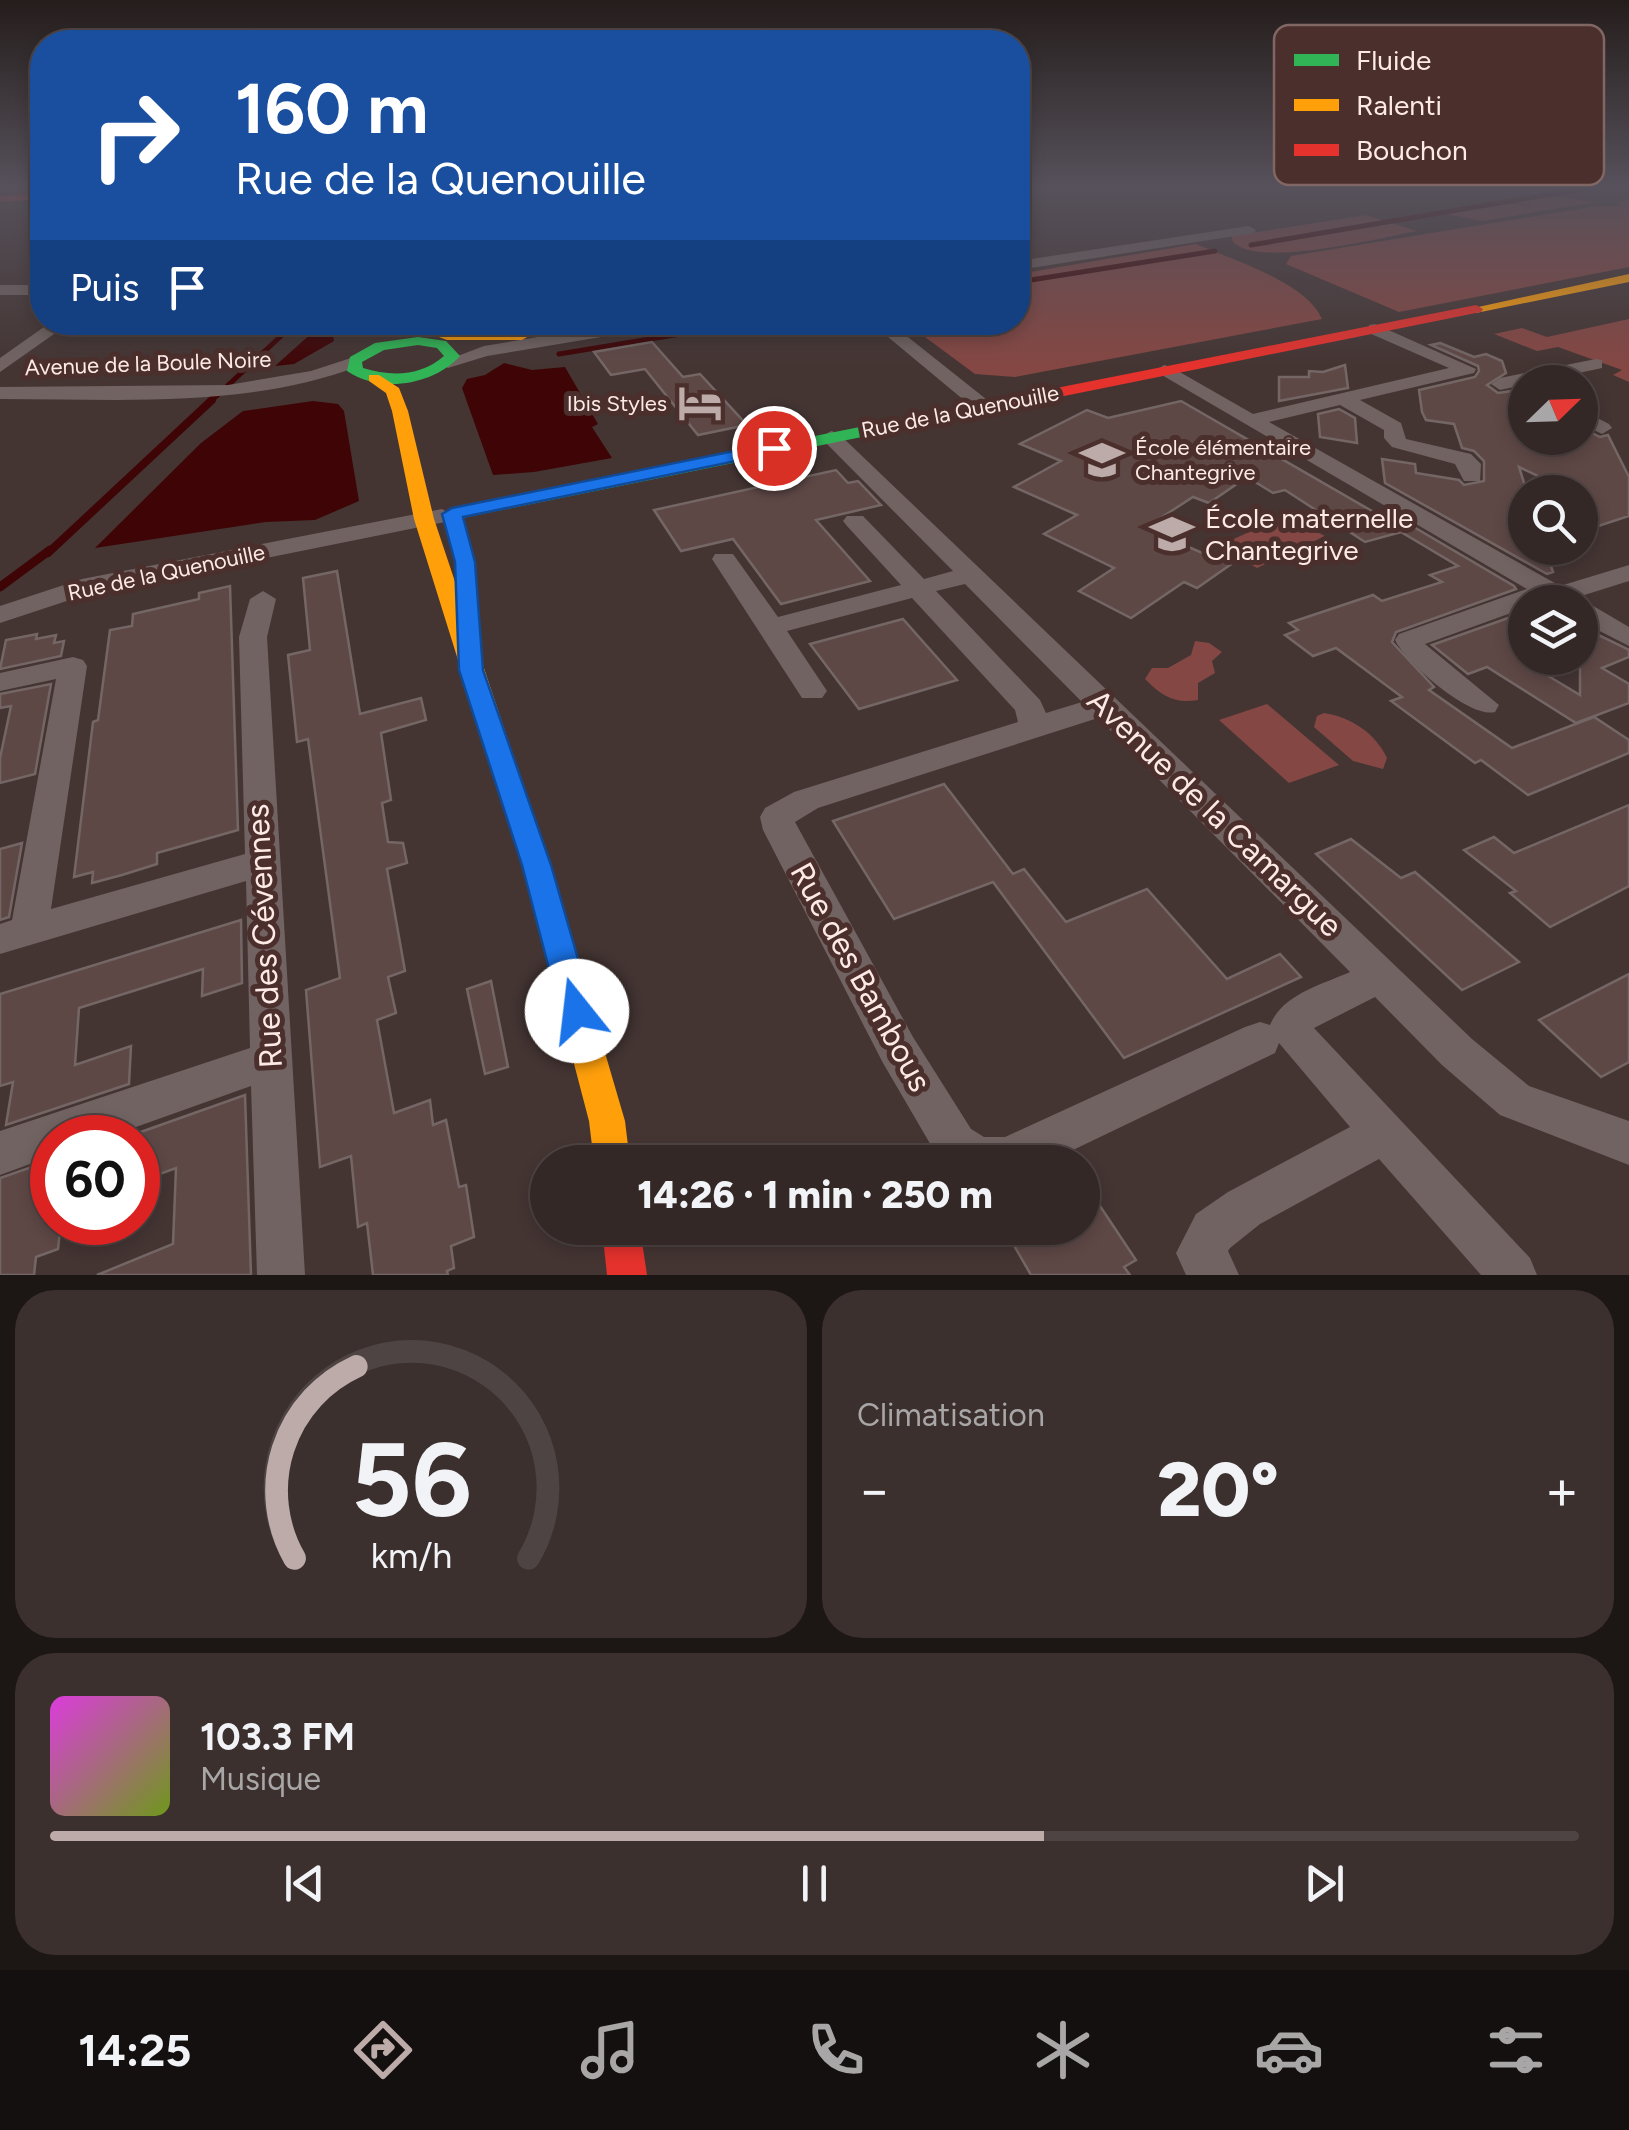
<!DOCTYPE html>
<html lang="fr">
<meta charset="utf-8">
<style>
body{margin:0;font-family:Figtree,sans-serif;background:#3b302e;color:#f1f3f6;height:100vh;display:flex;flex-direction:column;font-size:38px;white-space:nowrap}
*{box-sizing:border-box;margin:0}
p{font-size:32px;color:#a9a6a7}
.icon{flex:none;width:55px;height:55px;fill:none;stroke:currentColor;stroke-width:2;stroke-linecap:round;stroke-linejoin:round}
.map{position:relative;height:1275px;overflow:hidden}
.sheet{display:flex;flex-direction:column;gap:15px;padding:15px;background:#1c1615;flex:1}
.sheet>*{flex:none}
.guide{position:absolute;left:30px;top:30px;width:1000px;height:305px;border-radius:40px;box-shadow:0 5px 15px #0003,0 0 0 2px #4e4443;background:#1a4fa0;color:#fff;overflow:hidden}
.needle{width:65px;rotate:67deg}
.fabs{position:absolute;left:1508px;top:365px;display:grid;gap:20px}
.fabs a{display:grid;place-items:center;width:90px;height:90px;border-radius:50%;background:#332826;box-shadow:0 5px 15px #0003,0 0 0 2px #4e4443;font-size:50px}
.speed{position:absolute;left:30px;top:1115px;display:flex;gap:20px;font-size:50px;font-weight:700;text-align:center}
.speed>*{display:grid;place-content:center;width:130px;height:130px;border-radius:50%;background:#332826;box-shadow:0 5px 15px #0003,0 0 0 2px #4e4443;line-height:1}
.speed .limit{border:15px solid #d22;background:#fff;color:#111}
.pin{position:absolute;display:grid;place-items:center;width:85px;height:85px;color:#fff;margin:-42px;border:5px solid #fff;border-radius:50%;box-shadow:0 2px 10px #0007}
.me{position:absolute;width:110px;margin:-55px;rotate:344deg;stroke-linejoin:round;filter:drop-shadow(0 0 8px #0008)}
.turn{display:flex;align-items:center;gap:35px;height:210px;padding:0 40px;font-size:45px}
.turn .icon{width:130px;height:130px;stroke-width:2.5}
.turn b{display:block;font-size:70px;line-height:85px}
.then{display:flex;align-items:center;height:95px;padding:0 40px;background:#0003;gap:20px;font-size:38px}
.big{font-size:75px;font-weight:800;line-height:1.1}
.sheet .widget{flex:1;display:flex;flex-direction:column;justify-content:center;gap:15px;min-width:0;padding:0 35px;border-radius:40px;background:#3b302e}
.sheet .dial{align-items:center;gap:0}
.dial svg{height:260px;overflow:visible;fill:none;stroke:#4e4443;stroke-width:7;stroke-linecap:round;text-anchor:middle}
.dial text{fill:#f1f3f6;stroke:none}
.song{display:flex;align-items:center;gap:30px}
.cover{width:120px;height:120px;border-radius:15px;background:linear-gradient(135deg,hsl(300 70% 55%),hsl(80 70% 35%))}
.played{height:10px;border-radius:5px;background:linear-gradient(90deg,#bcaba8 65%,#4e4443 65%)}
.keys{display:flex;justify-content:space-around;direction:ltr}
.heat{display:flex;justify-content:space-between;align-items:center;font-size:55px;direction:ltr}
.sheet .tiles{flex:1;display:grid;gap:15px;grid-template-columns:1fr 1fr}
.widget:last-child{grid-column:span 2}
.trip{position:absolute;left:530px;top:1145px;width:570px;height:100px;border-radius:50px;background:#332826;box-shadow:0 5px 15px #0003,0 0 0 2px #4e4443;font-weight:800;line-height:100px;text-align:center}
.tabs{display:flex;height:160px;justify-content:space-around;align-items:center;background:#14100f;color:#a9a6a7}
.tabs .icon{width:70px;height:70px}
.tabs .selected{color:#bcaba8}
.tabs b{font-size:45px;color:#f1f3f6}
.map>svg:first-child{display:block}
</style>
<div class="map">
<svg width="1629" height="1275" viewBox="0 0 1629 1275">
<rect width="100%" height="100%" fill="#443533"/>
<g fill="#844743">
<path d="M1551,196L1596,202L1483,221L1440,213L1506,203L1538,206L1512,202Z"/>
<path d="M1629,200V267L1399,312L1286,264L1291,256L1597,206H1622L1615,202Z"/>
<path d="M1366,215L1417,231C1379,238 1252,270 1232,240V236Z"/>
<path d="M1196,244C1231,259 1308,283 1322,319L1015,377L975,374L906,323L1018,322V274Z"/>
<path d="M1629,319V382L1613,375L1622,370L1558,347L1537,351L1494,334L1522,328L1547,337Z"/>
<path d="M1285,516L1325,536L1257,568L1218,546Z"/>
<path d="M1195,641L1209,643L1222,652L1212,661L1215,673L1198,683V700C1174,704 1162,696 1145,679L1152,668H1168L1191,655Z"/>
<path d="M1267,704L1339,765L1289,783L1219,720Z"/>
<path d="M1324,713C1351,717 1375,733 1387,758L1383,769L1353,761L1314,727L1317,716Z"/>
</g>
<g fill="#3f0506">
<path d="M324,322L339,323L332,328L334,341L294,364L275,366Z"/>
<path d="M504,363L532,370L565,367L598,424L592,427L612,458L534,472L493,475L462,388L467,379L485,375Z"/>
<path d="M313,401L338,404L344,411L359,501L315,520L266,522L95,548L201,443L243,411Z"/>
</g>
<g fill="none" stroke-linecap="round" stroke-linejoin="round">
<g stroke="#3f0506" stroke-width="5">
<path d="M1251,245L1593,187"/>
<path d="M1018,282L1215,251"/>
<path d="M559,354L753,322"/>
<path d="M209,403L296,322"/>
</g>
<path stroke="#3f0506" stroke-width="8" d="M48,553L212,400"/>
<path stroke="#3f0506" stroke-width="9" d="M0,587L50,550"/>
</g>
<g fill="#5e4846" stroke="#736664" stroke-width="2.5">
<path d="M652,342L683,377L700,374L747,425L698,435L645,369L611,375L594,352Z"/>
<path d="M1440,343L1474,357L1486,354L1502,361L1506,373L1487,385L1498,393L1512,391L1520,413H1525V438H1580V427L1600,437L1608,435L1629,477V516L1580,532V492H1571L1519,467L1527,492L1525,548H1545L1553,572L1547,574L1385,483L1382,459L1415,464L1416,473L1459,480L1464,485L1484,481V461L1474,451L1462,448L1454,424L1426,420L1422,412L1419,390L1475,377L1479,371L1478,366L1431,345Z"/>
<path d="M1345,365L1348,388L1279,401V377H1309V371L1323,372Z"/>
<path d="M1181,401L1391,522L1390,513L1514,586L1516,589L1396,632L1392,642L1434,687L1429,690L1512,748L1594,717L1629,740V753L1528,795L1481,760L1475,763L1391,701L1402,697L1336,648L1313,656L1285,635L1298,630L1289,623L1373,595L1382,601L1442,582L1430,575L1458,566L1401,532L1365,542L1285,490L1273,493L1247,477L1209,503L1193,497L1145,528L1230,565L1197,588L1184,582L1131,618L1079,591L1114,568L1044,534L1077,515L1014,487L1061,461L1020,444L1087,410L1108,418Z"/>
<path d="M1339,409L1355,418L1357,443L1320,437L1318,414Z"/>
<path d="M836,470L848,483L858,481L881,505L816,520L870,581L781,604L733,539L681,551L654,510Z"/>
<path d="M337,571L360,714L421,698L426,720L381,733L391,800L382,803L388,842L403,843L407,863L387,869L405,971L388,977L396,1013L377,1020L394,1113L430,1100L433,1125L446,1120L459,1187L466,1185L474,1237L451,1246L454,1268L447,1271L448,1275H373L367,1223L358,1227L351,1156L320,1167L306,990L340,978L308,739L297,742L288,655L310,650L303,578Z"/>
<path d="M230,586L238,830L157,853V864L122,875L92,883L93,872L74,877L93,722L98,720L110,630L132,626L133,614L199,599V593Z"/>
<path d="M1525,612V662L1580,695V626L1629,650V657L1602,668L1629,684V703L1576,723L1487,667L1468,674L1432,645Z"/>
<path d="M903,619L957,680L859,709L810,644Z"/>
<path d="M37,634L36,639L56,635L54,643L64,641L61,656L0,669L6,640Z"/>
<path d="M51,684L35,774L0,783V758L11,706L0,708V694Z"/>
<path d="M944,784L1013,874L1024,869L1066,922L1147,889L1227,979L1280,954L1301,977L1124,1058L993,882L894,919L833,821Z"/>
<path d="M1629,805V886L1550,927L1510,893L1516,891L1464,850L1494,837L1514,853Z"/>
<path d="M1351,839L1401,878L1415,872L1519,962L1462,990L1316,854Z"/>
<path d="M22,843L9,917L0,920V849Z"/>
<path d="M241,920L242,983L202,996L203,969L79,1008L75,1065L131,1046L129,1084L6,1125L13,1082L0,1086V994Z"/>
<path d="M1629,974V1062L1601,1077L1539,1020Z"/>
<path d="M491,981L508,1067L485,1074L467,989Z"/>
<path d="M245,1095L251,1275H97L173,1244L176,1168L138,1182V1133Z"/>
<path d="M52,1160V1222H61L58,1249L36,1257L34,1275H0V1178Z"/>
<path d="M1082,1179L1136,1260L1124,1267L1130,1275H1031L1004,1228H1082Z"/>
</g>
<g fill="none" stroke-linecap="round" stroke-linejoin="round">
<g fill="#716362" fill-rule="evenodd">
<path d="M1249,226L1256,230L1254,233L1018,270V261Z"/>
<rect x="0" y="285" width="42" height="10"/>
<path d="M51,322H71L0,372V358Z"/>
<path d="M627,322H669L661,327L487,356L448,368L439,363L484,346Z"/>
<path d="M870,322H889L991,403V411H977Z"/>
<path d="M1375,324L1476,369L1474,373L1360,400L1401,423L1406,439L1471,454L1481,464L1480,481H1464L1455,464L1392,447L1384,438V430L1340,405L1269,422L1560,586L1629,565V581L1578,597L1629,627V646L1580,621V602H1525V608L1425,644L1499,705L1495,712C1470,719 1406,663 1395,640L1399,634L1527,589L1155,371L1164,365L1171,367L1253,414L1449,368L1369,333V325Z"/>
<path d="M354,357L360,358V366C244,409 122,399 0,399V387L228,385L311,371Z"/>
<path d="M1596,359L1602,360V368L1500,390L1491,384L1500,378Z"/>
<path d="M1580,409L1609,424L1612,428L1602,434L1580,423Z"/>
<path d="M831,431L838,433L1472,1039L1529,1086L1629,1121V1165L1500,1115L1442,1065L1375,997L1314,1028L1530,1258L1537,1275H1481L1379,1159L1260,1224L1230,1248L1228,1251L1239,1275H1186L1176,1253L1196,1214L1228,1192L1350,1127L1279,1043L1275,1053L1048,1162H944L939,1159L883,1063L763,830L760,817L765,808L794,792L1018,722L1015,710L912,598L787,631L827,691L822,698H802L712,559L715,554H733L778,617L901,585L847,526L843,521L847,516H863L924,579L953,571L824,441L821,437ZM965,584L1082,702L1046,713L1040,700L936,591ZM1098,718L1350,972C1321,985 1283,994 1270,1025L1260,1022L1245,1027L1005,1137H984L971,1129L913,1037L795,822L818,808Z"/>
<path d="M442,509L454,516L450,521L88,594L0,623V606L82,579Z"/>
<path d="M263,591L276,599L267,637L305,1275H257L251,1086L105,1138H52V1156L0,1175V1131L250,1048L246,881L0,954V924L12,920L56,679L0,691V673L73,657L83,660L87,666L51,909L245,854L239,637L250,599Z"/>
</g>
<g fill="#30b455" fill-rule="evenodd">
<path d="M418,337L446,341L460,356C434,385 380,394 347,371L350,357L375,343ZM418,345L437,348L444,356C421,376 392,377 363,368L362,362L384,350Z"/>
<path d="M905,418L911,419V427L452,520L442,514L452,508Z"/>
</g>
<g fill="#ff9f0a" fill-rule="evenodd">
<path d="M1629,274V282L1476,313L1469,309Z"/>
<path d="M425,323L449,332H522L529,336L522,340H447L420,330L418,327Z"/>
<path d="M369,375H379L399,388L408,411L434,519L550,865L625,1121L630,1162H594L589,1121L522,865L414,519L392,411L386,393L369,381Z"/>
</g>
<g fill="#e5322d" fill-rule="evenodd">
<path d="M42,193V199L0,202V196Z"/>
<path d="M1476,305L1483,309L1481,312L905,428L897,423L905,418Z"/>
<path d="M602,1228H640L647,1275H607Z"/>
</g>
</g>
<linearGradient id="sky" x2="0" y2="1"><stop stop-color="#251d1c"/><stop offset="0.51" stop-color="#56515b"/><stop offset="1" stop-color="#56515b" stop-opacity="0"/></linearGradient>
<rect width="1629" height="366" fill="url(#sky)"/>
<path fill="#1a73e8" stroke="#114b97" stroke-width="2.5" d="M774,443L780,445V452L463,517L475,562L483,670L551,865L593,1011L588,1021L577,1025L565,1021L560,1011L522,865L459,670L455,562L442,514L452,508Z"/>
<defs>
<g id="hotel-bare" transform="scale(3.45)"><path d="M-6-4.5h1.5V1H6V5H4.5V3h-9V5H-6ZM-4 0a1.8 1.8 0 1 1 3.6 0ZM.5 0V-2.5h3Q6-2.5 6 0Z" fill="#bcaba8" stroke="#4b2f2c" stroke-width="2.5" paint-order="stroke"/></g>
<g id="school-bare" transform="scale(3.45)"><path d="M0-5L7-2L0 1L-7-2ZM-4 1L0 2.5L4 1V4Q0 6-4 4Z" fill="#bcaba8" stroke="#4b2f2c" stroke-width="2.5" paint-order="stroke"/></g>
</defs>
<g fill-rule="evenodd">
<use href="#hotel-bare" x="700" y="403"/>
<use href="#school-bare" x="1102" y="460"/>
<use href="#school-bare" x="1172" y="534"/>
</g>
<g text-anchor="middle" stroke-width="10" stroke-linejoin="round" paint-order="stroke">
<g font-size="22" fill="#fdeae7" stroke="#4b2f2c">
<text transform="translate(148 363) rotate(-2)" y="8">Avenue de la Boule Noire</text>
<text transform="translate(960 411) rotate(-11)" y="8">Rue de la Quenouille</text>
<text transform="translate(166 572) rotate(-12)" y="8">Rue de la Quenouille</text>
</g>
<g font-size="22" fill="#fdeae7" stroke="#4b2f2c" text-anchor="end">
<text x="667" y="411">Ibis Styles</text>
<text x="1135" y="455" text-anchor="start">École élémentaire<tspan x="1135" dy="25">Chantegrive</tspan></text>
</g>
<g font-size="28" fill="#fdeae7" stroke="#4b2f2c" text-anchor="start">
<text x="1205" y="528">École maternelle<tspan x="1205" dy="32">Chantegrive</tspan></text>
</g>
<g font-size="32" fill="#fdeae7" stroke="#4b2f2c">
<text transform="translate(1215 813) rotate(44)" y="11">Avenue de la Camargue</text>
<text transform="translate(264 936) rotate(-93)" y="11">Rue des Cévennes</text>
<text transform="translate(861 977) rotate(61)" y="11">Rue des Bambous</text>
</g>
</g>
<rect x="1274" y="25" width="330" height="160" rx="15" fill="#4b2f2c" stroke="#806764" stroke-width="2.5"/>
<rect x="1294" y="54" width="45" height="12" fill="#30b455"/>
<rect x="1294" y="99" width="45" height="12" fill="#ff9f0a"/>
<rect x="1294" y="144" width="45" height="12" fill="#e5322d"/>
<g font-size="28" fill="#fdeae7">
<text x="1356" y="70">Fluide</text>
<text x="1356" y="115">Ralenti</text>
<text x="1356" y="160">Bouchon</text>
</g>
</svg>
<div class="fabs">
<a><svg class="needle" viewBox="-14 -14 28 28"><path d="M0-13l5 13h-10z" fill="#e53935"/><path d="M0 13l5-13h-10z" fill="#a9a6a7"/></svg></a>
<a><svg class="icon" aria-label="search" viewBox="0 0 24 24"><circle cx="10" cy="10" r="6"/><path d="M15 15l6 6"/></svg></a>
<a><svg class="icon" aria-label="layers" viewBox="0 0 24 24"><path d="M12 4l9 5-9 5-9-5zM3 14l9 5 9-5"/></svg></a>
</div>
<div class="speed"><div class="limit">60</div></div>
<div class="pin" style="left:774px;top:448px;background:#d93025"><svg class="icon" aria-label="arrive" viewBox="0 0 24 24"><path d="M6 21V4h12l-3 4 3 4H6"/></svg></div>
<svg class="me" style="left:577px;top:1011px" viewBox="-20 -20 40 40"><circle r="19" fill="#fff"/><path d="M0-13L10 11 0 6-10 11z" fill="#1a73e8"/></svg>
<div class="trip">14:26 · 1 min · 250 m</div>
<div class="guide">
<div class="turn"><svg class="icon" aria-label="right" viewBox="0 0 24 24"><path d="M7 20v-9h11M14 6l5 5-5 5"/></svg><div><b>160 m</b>Rue de la Quenouille</div></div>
<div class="then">Puis<svg class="icon" aria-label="arrive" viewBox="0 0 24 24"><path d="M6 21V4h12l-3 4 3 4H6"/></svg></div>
</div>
</div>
<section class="sheet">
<div class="tiles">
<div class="widget dial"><svg viewBox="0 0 100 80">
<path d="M14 69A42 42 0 1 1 86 69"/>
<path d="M14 69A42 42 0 0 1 33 10" stroke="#bcaba8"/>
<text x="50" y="56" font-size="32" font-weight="700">56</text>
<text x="50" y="72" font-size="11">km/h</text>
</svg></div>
<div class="widget"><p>Climatisation</p>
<div class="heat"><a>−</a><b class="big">20°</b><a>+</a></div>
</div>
<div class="widget">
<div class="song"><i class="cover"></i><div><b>103.3 FM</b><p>Musique</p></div></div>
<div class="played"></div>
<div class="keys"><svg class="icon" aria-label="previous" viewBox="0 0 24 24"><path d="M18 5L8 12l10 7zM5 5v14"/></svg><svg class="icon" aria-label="pause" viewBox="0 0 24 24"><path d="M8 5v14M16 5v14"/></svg><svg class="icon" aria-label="next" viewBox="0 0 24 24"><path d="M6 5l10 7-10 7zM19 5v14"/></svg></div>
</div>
</div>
</section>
<nav class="tabs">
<b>14:25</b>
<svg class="icon selected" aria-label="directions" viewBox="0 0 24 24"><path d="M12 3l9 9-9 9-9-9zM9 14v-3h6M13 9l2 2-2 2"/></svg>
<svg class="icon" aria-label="music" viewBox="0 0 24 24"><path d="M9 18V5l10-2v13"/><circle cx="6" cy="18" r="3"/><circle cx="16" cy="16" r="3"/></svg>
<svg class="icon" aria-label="phone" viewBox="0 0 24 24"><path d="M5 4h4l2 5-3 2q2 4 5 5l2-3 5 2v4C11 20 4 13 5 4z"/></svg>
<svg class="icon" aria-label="climate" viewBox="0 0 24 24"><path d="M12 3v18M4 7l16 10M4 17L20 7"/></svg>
<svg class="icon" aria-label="car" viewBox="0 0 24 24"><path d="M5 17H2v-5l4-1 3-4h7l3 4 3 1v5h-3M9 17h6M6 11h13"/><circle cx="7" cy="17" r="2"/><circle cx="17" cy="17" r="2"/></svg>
<svg class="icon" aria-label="filters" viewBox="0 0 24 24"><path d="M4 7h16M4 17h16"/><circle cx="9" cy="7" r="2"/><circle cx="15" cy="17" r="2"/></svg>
</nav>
